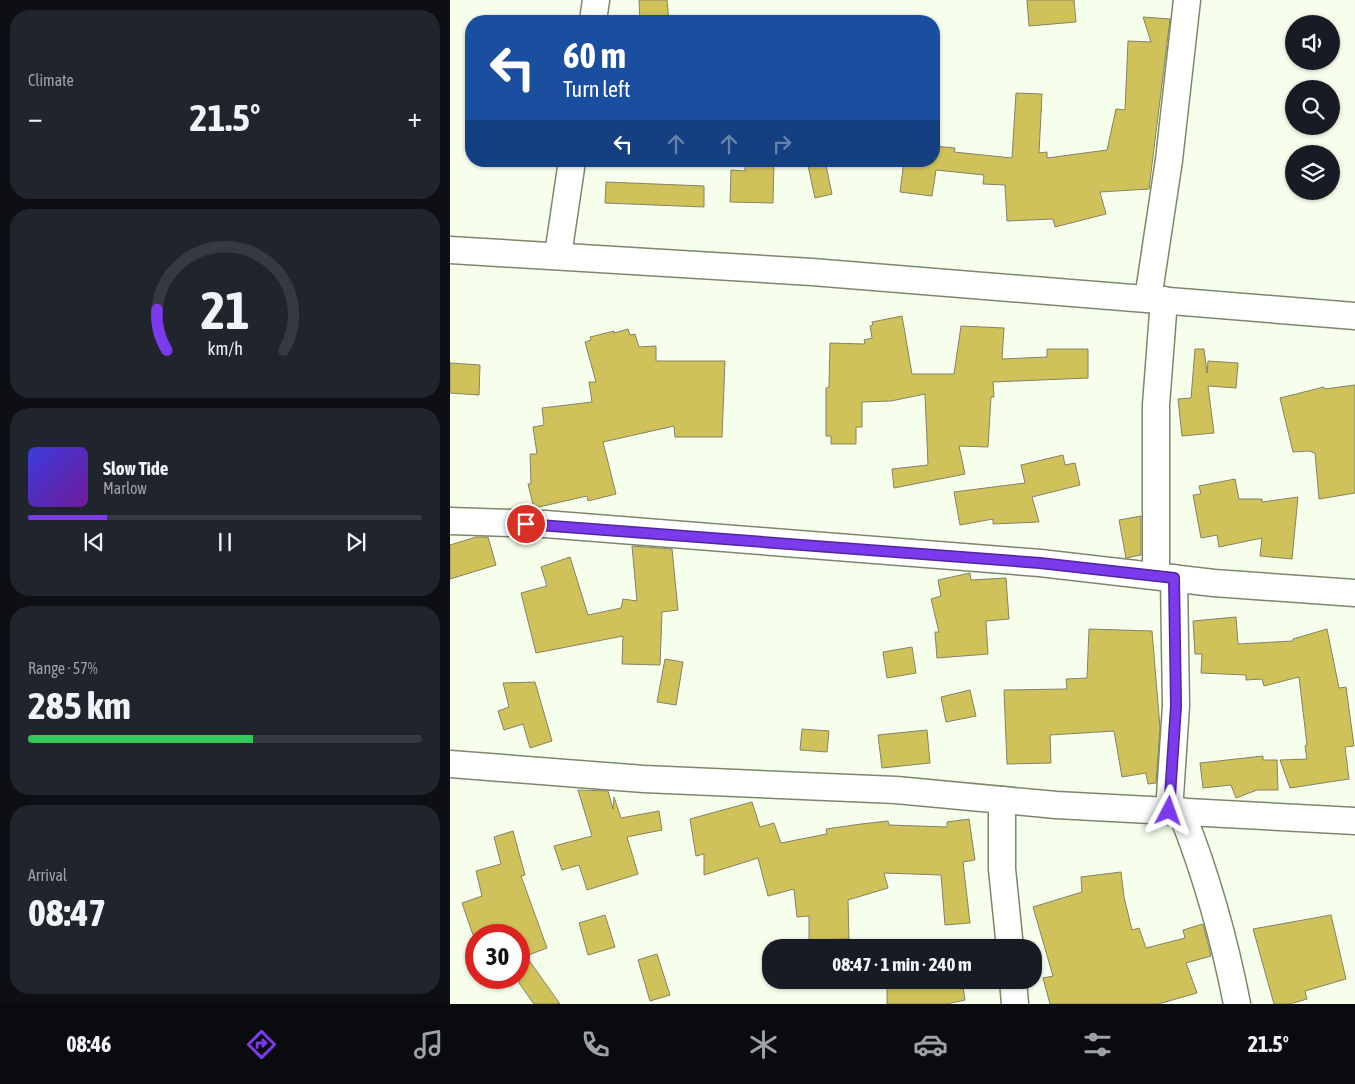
<!DOCTYPE html>
<meta charset="utf-8">
<style>
body{margin:0;font-family:"Asap Condensed",sans-serif;background:#20242c;color:#f1f3f6;height:100vh;display:flex;flex-direction:column;font-size:19px;white-space:nowrap}
*{box-sizing:border-box;margin:0}
p{font-size:16px;color:#9ea1a6}
.icon{flex:none;width:28px;height:28px;fill:none;stroke:currentColor;stroke-width:2;stroke-linecap:round;stroke-linejoin:round}
.map{position:relative;flex:1;overflow:hidden}
.details{display:flex;flex-direction:column;gap:10px;padding:10px;background:#0d0f14;width:450px}
.details>*{flex:none}
.top-card{position:absolute;left:15px;top:15px;width:475px;height:152px;border-radius:20px;box-shadow:0 1px 4px #0004;background:#1a4fa0;color:#fff;overflow:hidden}
.buttons{position:absolute;left:835px;top:15px;display:grid;gap:10px}
.buttons a{display:grid;place-items:center;width:55px;height:55px;border-radius:50%;background:#171b24;box-shadow:0 1px 4px #0004;font-size:25px}
.speed{position:absolute;left:15px;top:924px;display:flex;gap:10px;font-size:25px;font-weight:700;text-align:center}
.speed>*{display:grid;place-content:center;width:65px;height:65px;border-radius:50%;background:#171b24;box-shadow:0 1px 4px #0004;line-height:1}
.speed .limit{border:8px solid #d22;background:#fff;color:#111}
.pin{position:absolute;display:grid;place-items:center;width:42px;height:42px;color:#fff;margin:-21px;border:2px solid #fff;border-radius:50%;box-shadow:0 1px 5px #0007}
.me{position:absolute;width:55px;margin:-28px;rotate:4deg;stroke-linejoin:round;filter:drop-shadow(0 0 4px #0008)}
.turn{display:flex;align-items:center;gap:18px;height:105px;padding:0 15px;font-size:22px}
.turn .icon{width:65px;height:65px;stroke-width:2.5}
.turn b{display:block;font-size:35px;line-height:42px}
.lanes{display:flex;align-items:center;height:48px;padding:0 15px;background:#0003;justify-content:center;gap:25px;direction:ltr}
.lanes .off{opacity:.35}
.big{font-size:38px;font-weight:700;line-height:1.1}
.details .tile{flex:1;display:flex;flex-direction:column;justify-content:center;gap:8px;min-width:0;padding:0 18px;border-radius:20px;background:#20242c}
.details .dial{align-items:center;gap:0}
.dial svg{height:130px;overflow:visible;fill:none;stroke:#363941;stroke-width:7;stroke-linecap:round;text-anchor:middle}
.dial text{fill:#f1f3f6;stroke:none}
.song{display:flex;align-items:center;gap:15px}
.cover{width:60px;height:60px;border-radius:8px;background:linear-gradient(135deg,hsl(240 70% 55%),hsl(280 70% 35%))}
.played{height:5px;border-radius:2px;background:linear-gradient(90deg,#7c3aed 20%,#363941 20%)}
.keys{display:flex;justify-content:space-around;direction:ltr}
.heat{display:flex;justify-content:space-between;align-items:center;font-size:28px;direction:ltr}
.charge{height:8px;border-radius:4px;background:linear-gradient(90deg,#34c759 57%,#363941 0)}
.trip{position:absolute;left:312px;top:939px;width:280px;height:50px;border-radius:20px;background:#171b24;box-shadow:0 1px 4px #0004;font-weight:700;line-height:50px;text-align:center}
.tab-bar{display:flex;height:80px;justify-content:space-around;align-items:center;background:#090b0e;color:#9ea1a6}
.tab-bar .icon{width:35px;height:35px}
.tab-bar .active{color:#7c3aed}
.tab-bar b{font-size:22px;color:#f1f3f6}
main{display:flex;flex:1;min-height:0}
.map>svg:first-child{display:block}
</style>
<main>
<section class="details">
<div class="tile"><p>Climate</p>
<div class="heat"><a>−</a><b class="big">21.5°</b><a>+</a></div>
</div>
<div class="tile dial"><svg viewBox="0 0 100 80">
<path d="M14 69A42 42 0 1 1 86 69"/>
<path d="M14 69A42 42 0 0 1 8 44" stroke="#7c3aed"/>
<text x="50" y="56" font-size="32" font-weight="700">21</text>
<text x="50" y="72" font-size="11">km/h</text>
</svg></div>
<div class="tile">
<div class="song"><i class="cover"></i><div><b>Slow Tide</b><p>Marlow</p></div></div>
<div class="played"></div>
<div class="keys"><svg class="icon" aria-label="previous" viewBox="0 0 24 24"><path d="M18 5L8 12l10 7zM5 5v14"/></svg><svg class="icon" aria-label="pause" viewBox="0 0 24 24"><path d="M8 5v14M16 5v14"/></svg><svg class="icon" aria-label="next" viewBox="0 0 24 24"><path d="M6 5l10 7-10 7zM19 5v14"/></svg></div>
</div>
<div class="tile"><p>Range · 57%</p><b class="big">285 km</b><div class="charge"></div></div>
<div class="tile"><p>Arrival</p><b class="big">08:47</b></div>
</section>
<div class="map">
<svg width="905" height="1004" viewBox="0 0 905 1004">
<rect width="100%" height="100%" fill="#f6ffec"/>
<g fill="#d0c25a" stroke="#868264">
<path d="M189,0H217L219,21H190Z"/>
<path d="M577,0H624L626,22L579,26Z"/>
<path d="M693,17L720,19L699,189L650,192L656,214L605,227L603,219L557,221L555,185L533,184L534,175L486,170L482,196L450,192L454,161H484V146L505,148L504,152L562,158L566,93L592,94L589,153L597,152V158L657,150L666,109L675,110L678,41L701,42Z"/>
<path d="M295,161H324L323,203L280,202L281,170L295,171Z"/>
<path d="M357,161H375L382,194L365,198Z"/>
<path d="M156,182L254,186V207L155,203Z"/>
<path d="M452,316L462,374H504L511,326L554,328L552,359L597,357V349H638V378L543,382L544,397H541L538,447L509,446L515,474L444,488L442,469L478,465L475,394L441,401L412,402V427H406V444H381V436H376V388L379,387L380,343L415,344L414,340L422,338L420,326L423,325L422,322Z"/>
<path d="M178,329L180,335L185,334L189,347L206,346V361H275L272,437H225L224,426L153,442L166,494L138,501L137,496L84,508L78,484H81L80,454H87L83,427L94,425L92,408L142,402L139,382H146L135,342L141,340L140,337L164,331V333Z"/>
<path d="M745,349H754L757,373L758,361L788,363L786,388L758,386L764,433L732,436L728,399L741,398Z"/>
<path d="M0,363L30,365L29,395L0,393Z"/>
<path d="M905,385V493L869,499L865,453L859,451L843,452L830,398L874,387L875,389Z"/>
<path d="M613,455L615,465L625,463L630,485L582,497L589,522L543,524V519L510,525L504,492L575,483L571,465Z"/>
<path d="M785,479L789,499H812V502L848,497L842,559L810,556L812,538L769,547L767,535L751,538L743,495L751,494L749,486Z"/>
<path d="M691,516V555L676,558L669,520Z"/>
<path d="M26,537H38L46,565L0,579V545Z"/>
<path d="M182,546L222,549L228,610L212,612L210,665L172,664L173,636L86,653L71,593L97,586L91,567L120,557L138,615L171,608L173,599L187,601Z"/>
<path d="M520,573L521,580L556,578L559,619L536,621L538,654L487,658L485,632H489L481,599L491,596L488,580Z"/>
<path d="M786,617L788,644L843,641V639L877,629L889,688L896,687L904,746L895,747L899,779L840,788L830,760L857,759L855,746L857,745L849,677L814,686L812,679L796,680V675L751,673L752,654H745L743,621Z"/>
<path d="M639,629L702,631L710,728L706,783L698,784L696,773L672,777L664,731L600,735L601,763L557,764L554,690L617,689L616,679L637,678Z"/>
<path d="M462,647L466,673L437,678L433,652Z"/>
<path d="M215,659L233,662L226,705L207,702Z"/>
<path d="M85,682L102,741L80,748L73,724L54,730L48,711L59,707L53,683Z"/>
<path d="M520,690L526,716L496,722L491,697Z"/>
<path d="M352,729L379,731L377,752L350,750Z"/>
<path d="M477,730L480,763L432,768L428,735Z"/>
<path d="M813,756V760H827L828,790H807L786,798L781,785L753,788L750,763Z"/>
<path d="M128,790L158,791L163,809L164,797L171,818L209,811L212,830L177,837L188,874L137,890L129,865L112,870L104,846L142,836Z"/>
<path d="M302,802L310,827L324,823L331,843L377,834L376,829L411,824L438,821L439,825L497,827V822L519,819L525,860L513,862L520,923L495,925L491,875L434,873L438,888L398,900L399,939L359,940V916L347,917L344,889L318,896L308,858L254,875V854L246,856L240,819Z"/>
<path d="M63,831L75,875L71,876L97,948L76,956L110,1004H84L69,983V935H23L12,903L32,896L26,871L51,864L44,837Z"/>
<path d="M671,872L674,897L682,930L689,928L696,948L735,938L733,930L753,924L761,956L736,963L747,993L708,1004H600L593,978L603,976L583,907L632,892L631,877Z"/>
<path d="M155,915L165,947L138,955L129,923Z"/>
<path d="M881,915L896,979L855,991L857,999L840,1004H824L803,929Z"/>
<path d="M207,954L220,995L200,1001L188,960Z"/>
<path d="M437,980H512L515,1000L497,1004H437Z"/>
</g>
<g fill="none" stroke-linecap="round" stroke-linejoin="round">
<g stroke="#7c886c" stroke-width="29">
<g id="minor">
<path d="M143,21L146,0"/>
<path d="M0,250L362,272L905,316"/>
<path d="M108,255L122,161"/>
<path d="M698,299L719,160L737,0"/>
<path d="M0,521L95,524L590,563L764,583L905,593"/>
<path d="M706,576V405L714,300"/>
<path d="M0,764L194,779L446,790L606,805L905,821"/>
<path d="M552,800V869L560,948"/>
<path d="M719,811L726,706L724,578"/>
<path d="M731,811C756,874 774,937 787,1004"/>
<path d="M563,980L565,1004"/>
</g>
</g>
<use href="#minor" stroke="#fff" stroke-width="26"/>
</g>
<g fill="none" stroke-linecap="round" stroke-linejoin="round">
<g stroke="#51269a" stroke-width="12">
<path id="route" d="M76,524L590,563L724,578L726,706L719,811"/>
</g>
<use href="#route" stroke="#7c3aed" stroke-width="9"/>
</g>
</svg>
<div class="buttons">
<a><svg class="icon" aria-label="sound" viewBox="0 0 24 24"><path d="M4 9h4l5-4v14l-5-4H4zM17 9q2 3 0 6"/></svg></a>
<a><svg class="icon" aria-label="search" viewBox="0 0 24 24"><circle cx="10" cy="10" r="6"/><path d="M15 15l6 6"/></svg></a>
<a><svg class="icon" aria-label="layers" viewBox="0 0 24 24"><path d="M12 4l9 5-9 5-9-5zM3 14l9 5 9-5"/></svg></a>
</div>
<div class="speed"><div class="limit">30</div></div>
<div class="pin" style="left:76px;top:524px;background:#d93025"><svg class="icon" aria-label="arrive" viewBox="0 0 24 24"><path d="M6 21V4h12l-3 4 3 4H6"/></svg></div>
<svg class="me" style="left:719px;top:811px" viewBox="-20 -20 40 40"><path d="M0-17L14 15 0 8-14 15z" fill="#7c3aed" stroke="#fff" stroke-width="4"/></svg>
<div class="trip">08:47 · 1 min · 240 m</div>
<div class="top-card">
<div class="turn"><svg class="icon" aria-label="left" viewBox="0 0 24 24"><path d="M17 20v-9H6M10 6l-5 5 5 5"/></svg><div><b>60 m</b>Turn left</div></div>
<div class="lanes"><svg class="icon" aria-label="left" viewBox="0 0 24 24"><path d="M17 20v-9H6M10 6l-5 5 5 5"/></svg><svg class="icon off" aria-label="ahead" viewBox="0 0 24 24"><path d="M12 20V5M6 11l6-6 6 6"/></svg><svg class="icon off" aria-label="ahead" viewBox="0 0 24 24"><path d="M12 20V5M6 11l6-6 6 6"/></svg><svg class="icon off" aria-label="right" viewBox="0 0 24 24"><path d="M7 20v-9h11M14 6l5 5-5 5"/></svg></div>
</div>
</div>
</main>
<nav class="tab-bar">
<b>08:46</b>
<svg class="icon active" aria-label="directions" viewBox="0 0 24 24"><path d="M12 3l9 9-9 9-9-9zM9 14v-3h6M13 9l2 2-2 2"/></svg>
<svg class="icon" aria-label="music" viewBox="0 0 24 24"><path d="M9 18V5l10-2v13"/><circle cx="6" cy="18" r="3"/><circle cx="16" cy="16" r="3"/></svg>
<svg class="icon" aria-label="phone" viewBox="0 0 24 24"><path d="M5 4h4l2 5-3 2q2 4 5 5l2-3 5 2v4C11 20 4 13 5 4z"/></svg>
<svg class="icon" aria-label="climate" viewBox="0 0 24 24"><path d="M12 3v18M4 7l16 10M4 17L20 7"/></svg>
<svg class="icon" aria-label="car" viewBox="0 0 24 24"><path d="M5 17H2v-5l4-1 3-4h7l3 4 3 1v5h-3M9 17h6M6 11h13"/><circle cx="7" cy="17" r="2"/><circle cx="17" cy="17" r="2"/></svg>
<svg class="icon" aria-label="filters" viewBox="0 0 24 24"><path d="M4 7h16M4 17h16"/><circle cx="9" cy="7" r="2"/><circle cx="15" cy="17" r="2"/></svg>
<b>21.5°</b>
</nav>
